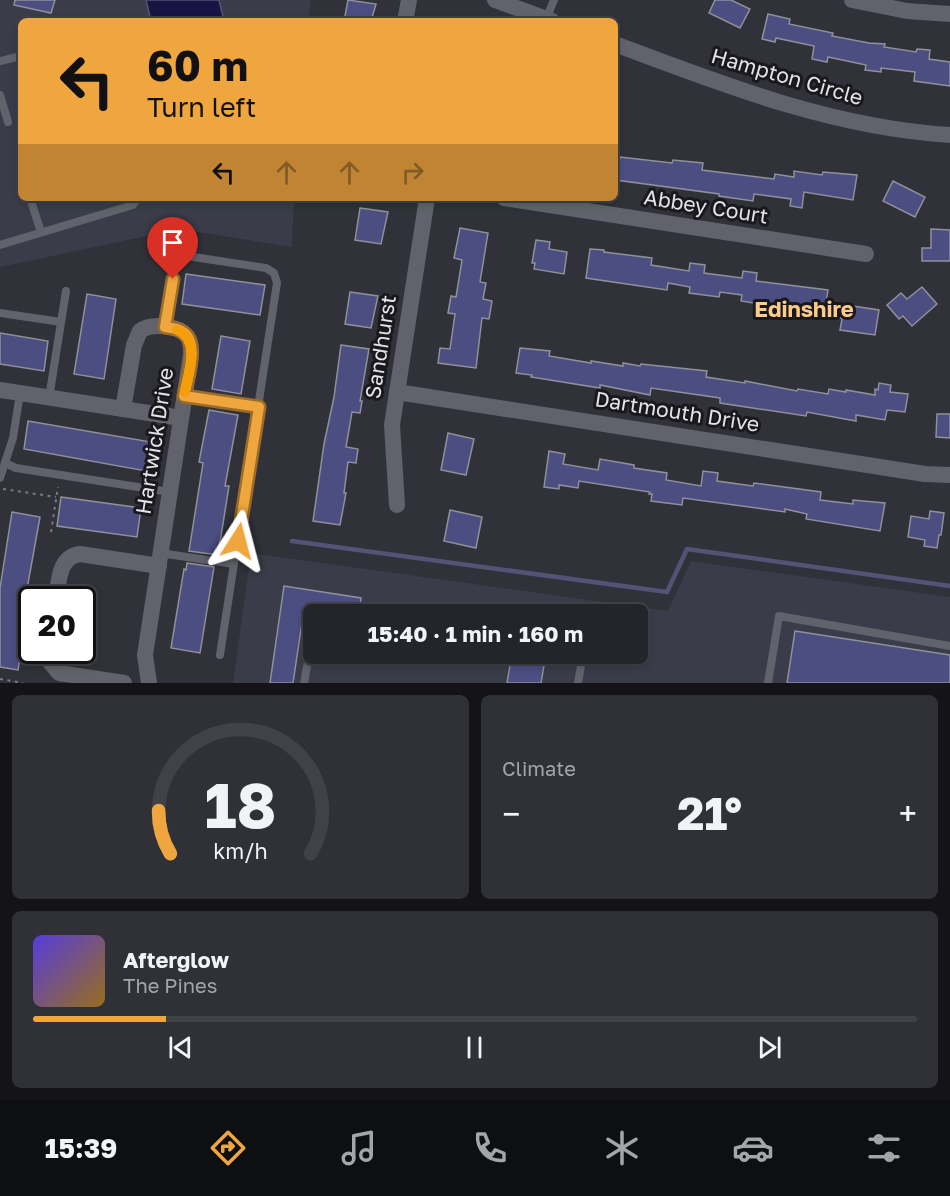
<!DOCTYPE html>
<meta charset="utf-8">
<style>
body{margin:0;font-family:"Golos Text",sans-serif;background:#303137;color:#f1f3f6;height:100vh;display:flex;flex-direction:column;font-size:22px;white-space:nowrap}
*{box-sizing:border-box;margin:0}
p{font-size:20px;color:#a3a5a9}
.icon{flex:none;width:33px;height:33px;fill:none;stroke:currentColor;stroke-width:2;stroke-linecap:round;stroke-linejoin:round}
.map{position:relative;height:683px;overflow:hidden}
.panel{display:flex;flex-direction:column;gap:12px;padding:12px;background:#141418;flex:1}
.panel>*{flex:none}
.guide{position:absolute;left:18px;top:18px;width:600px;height:183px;border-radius:9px;box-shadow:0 3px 9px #0003,0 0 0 2px #414247;background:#f0a63f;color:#111;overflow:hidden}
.speed{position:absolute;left:18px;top:586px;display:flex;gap:12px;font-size:30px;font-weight:700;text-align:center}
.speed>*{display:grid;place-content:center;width:78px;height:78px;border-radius:50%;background:#24252b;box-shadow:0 3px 9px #0003,0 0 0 2px #414247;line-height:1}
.speed .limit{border:3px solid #111;border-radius:9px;background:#fff;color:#111}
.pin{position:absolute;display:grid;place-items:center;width:51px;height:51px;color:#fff;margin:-62px -26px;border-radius:50% 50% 50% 0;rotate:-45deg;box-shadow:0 0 6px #0007}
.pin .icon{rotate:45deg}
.me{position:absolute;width:66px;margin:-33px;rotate:9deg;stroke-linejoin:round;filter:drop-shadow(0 0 4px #0008)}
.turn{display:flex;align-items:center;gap:21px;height:126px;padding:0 30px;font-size:27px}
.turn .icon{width:78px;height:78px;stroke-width:2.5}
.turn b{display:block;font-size:42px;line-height:51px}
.lanes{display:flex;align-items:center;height:57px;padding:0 30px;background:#0003;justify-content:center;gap:30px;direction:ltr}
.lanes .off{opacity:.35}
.big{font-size:45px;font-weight:700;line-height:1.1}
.panel .tile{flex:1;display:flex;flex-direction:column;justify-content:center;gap:9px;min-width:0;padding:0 21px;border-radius:9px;background:#303137}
.panel .dial{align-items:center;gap:0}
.dial svg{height:156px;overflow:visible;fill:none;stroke:#414247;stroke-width:7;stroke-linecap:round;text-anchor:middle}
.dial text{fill:#f1f3f6;stroke:none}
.song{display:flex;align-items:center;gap:18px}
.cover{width:72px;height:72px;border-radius:9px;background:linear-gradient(135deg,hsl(250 70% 55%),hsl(40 70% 35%))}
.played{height:6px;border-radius:3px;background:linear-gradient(90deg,#f0a63f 15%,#414247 15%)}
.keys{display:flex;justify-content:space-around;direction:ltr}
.heat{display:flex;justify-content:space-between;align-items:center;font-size:33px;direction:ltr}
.panel .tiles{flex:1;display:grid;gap:12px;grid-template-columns:1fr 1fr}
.tile:last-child{grid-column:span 2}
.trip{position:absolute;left:303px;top:604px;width:345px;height:60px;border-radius:9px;background:#24252b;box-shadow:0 3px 9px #0003,0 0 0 2px #414247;font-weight:700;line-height:60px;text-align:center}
.dock{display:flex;height:96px;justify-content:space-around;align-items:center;background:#0e0f11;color:#a3a5a9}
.dock .icon{width:42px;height:42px}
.dock .current{color:#f0a63f}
.dock b{font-size:27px;color:#f1f3f6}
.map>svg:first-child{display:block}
</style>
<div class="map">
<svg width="950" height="683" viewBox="0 0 950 683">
<rect width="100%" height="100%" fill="#303139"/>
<g fill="#3a3c49" fill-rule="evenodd">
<path d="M0,0H311L308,21H21V198H294L292,247L180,229L0,267Z"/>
<path d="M251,553L668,611L691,561L950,597V683H233ZM314,615H638V654H314Z"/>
</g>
<path fill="#181443" stroke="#555275" stroke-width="1.5" d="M146,0H219L224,21H151Z"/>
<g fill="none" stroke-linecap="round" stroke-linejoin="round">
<path stroke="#555275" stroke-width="4.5" d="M292,541L667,592L687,549L950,586"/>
</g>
<g fill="#4c4e82" stroke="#8f9099" stroke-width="1.5">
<path d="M15,0H55L51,13L14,5Z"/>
<path d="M348,0L376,4L371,21H344Z"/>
<path d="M715,0H731L750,9L740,28L709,13Z"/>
<path d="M768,14L790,19L789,24L833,33L832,36L869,43L885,44L884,47L916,52L917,49L930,50L929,59L950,62V86L914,81L915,72L881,68V72L865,70L866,65L828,57L827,62L812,59L814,46L776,38L775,42L762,39Z"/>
<path d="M620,157L672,163L673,160L703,163L702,170L774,179L775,174L794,177V171L822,175L823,172L857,175L853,200L804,192L802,208L790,206L791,199L754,194L753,201L719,196V194L616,180Z"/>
<path d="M893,181L925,197L915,217L883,201Z"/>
<path d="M360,208L388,212L381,244L355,240Z"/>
<path d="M460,228L488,233L480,282L486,283L483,299L492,301L489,319L482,318L476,368L438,363L440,348L450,349L455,314L448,313L451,296L456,297L462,260L454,258Z"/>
<path d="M931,229L950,230V261H922V248H931Z"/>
<path d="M536,240L550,242L549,249L567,252L564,274L534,269L535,263H532Z"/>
<path d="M590,249L604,250V252L652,258L651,265L689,271L690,263L705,265L704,273L742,278L743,271L757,273L756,281L828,290L826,302L879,310L875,335L840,330L842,319L839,317L741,301L742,295L720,292L719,297L689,293L690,287L668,283L667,290L586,278Z"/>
<path d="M186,274L265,285L260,315L182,304Z"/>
<path d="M922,287L937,304L912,326L903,316L899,319L887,305L901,293L907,299Z"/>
<path d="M350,292L378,296L371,328L345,324Z"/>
<path d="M87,294L116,299L104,379L74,374Z"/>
<path d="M0,333L48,341L44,371L0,364Z"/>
<path d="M221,336L250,341L241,394L212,389Z"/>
<path d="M341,345L369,349L360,401H362L360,413L352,412L346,447L358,449L356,463L348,462L344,493H346L340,525L313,521L324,444L334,397Z"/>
<path d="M520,348L550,351L549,356L591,363V361L623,366V363L640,366L641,364L707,371L706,377L745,383V381L797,391L798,389L828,394L829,389L846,392V390L875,395V389L878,390L879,383L891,385L890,392L908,394L905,412L887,410L885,420L856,415V421L807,412L806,416L720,403V398L651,388L650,395L600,385V388L531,377L532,375L516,373Z"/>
<path d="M209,410L238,415L225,486H229L218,555L189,551L203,463L199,462Z"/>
<path d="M937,414H950V438L936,437Z"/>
<path d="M28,421L151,442L146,471L24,449Z"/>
<path d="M448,433L474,439L466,475L441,470Z"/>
<path d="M549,451L565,454L563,464L598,470L600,459L634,465V468L667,473L666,480L701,486L703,471L718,473L717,481L753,486L754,483L821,492L820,500L853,504V500L885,503L880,531L806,519L807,514L785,509V512L683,498L682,505L651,501L652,494H649L650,492L579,481L578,488L559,485V489L544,487Z"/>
<path d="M61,497L141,508L137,537L57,526Z"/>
<path d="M450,510L482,517L476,548L444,541Z"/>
<path d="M930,511L944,513L941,535H939L937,548L924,546L925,540L908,537L911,516L929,519Z"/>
<path d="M12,512L40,517L27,589L31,590L18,670L0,667V588Z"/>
<path d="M187,563L214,567L200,653L171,648L184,569L186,570Z"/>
<path d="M284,586L361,598L359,615H314V618L303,616L293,683H270Z"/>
<path d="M795,631L950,655V683H787Z"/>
<path d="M512,654H546L541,683H507Z"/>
</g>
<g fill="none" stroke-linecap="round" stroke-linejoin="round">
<g stroke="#7a7b82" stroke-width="2" stroke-dasharray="3 4.5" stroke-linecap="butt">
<path d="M3,489L56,497"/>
<path d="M51,532L58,487"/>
<path d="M0,679L23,683"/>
</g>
<g stroke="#61626b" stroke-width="8">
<path d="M546,19L554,0"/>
<path d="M0,61L21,56"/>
<path d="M0,95L8,122"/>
<path d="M30,198L41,232"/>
<path d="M0,245L133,205L138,198"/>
<path d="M0,313L61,322"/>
<path d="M165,327L176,262L180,257L187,256L266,268L274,273L277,283L220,655"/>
<path d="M184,396L259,407"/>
<path d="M49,398L66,291"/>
<path d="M5,463L16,468L170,492"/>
<path d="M0,478L13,438L20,393"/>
<path d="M160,553L234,564"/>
<path d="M476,654H484"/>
<path d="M304,683L314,630"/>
<path d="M578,683L583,654"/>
<path d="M768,683L779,616L950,646"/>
</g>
<g stroke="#61626b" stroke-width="16">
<path d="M852,0L907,11L950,14"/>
<path d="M405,21L409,0"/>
<path d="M504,198L866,254"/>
<path d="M0,390L181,418"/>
<path d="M397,392L925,474L950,475"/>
<path d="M123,409L134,345L140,331C151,323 178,325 187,336C191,341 191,348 191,354L145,655L149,683"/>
<path d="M397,505L392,425L427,198"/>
<path d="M56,600C59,582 58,557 80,554L159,566"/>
<path d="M48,651L49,661L59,673L124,683"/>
</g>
<g stroke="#61626b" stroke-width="16">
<path d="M495,0L552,21"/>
<path d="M615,44C724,85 833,128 950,135"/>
</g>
</g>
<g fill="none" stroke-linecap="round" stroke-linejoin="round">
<g stroke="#9c6c29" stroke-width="15">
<path id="route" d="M173,279L165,327C169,328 175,328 179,330C202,339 187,378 184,396L259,407L238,541"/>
</g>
<use href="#route" stroke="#f0a63f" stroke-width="10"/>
<path stroke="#f59e0b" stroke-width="10" d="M177,330C201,340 189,371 185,392"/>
</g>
<g text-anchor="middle" stroke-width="6" stroke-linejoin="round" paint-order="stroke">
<g font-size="21" fill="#e3e3e9" stroke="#19191d">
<text transform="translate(787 77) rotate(16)" y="7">Hampton Circle</text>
<text transform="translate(706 207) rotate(9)" y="7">Abbey Court</text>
<text transform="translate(381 347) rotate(-81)" y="7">Sandhurst</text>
<text transform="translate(677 412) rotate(9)" y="7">Dartmouth Drive</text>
<text transform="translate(155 441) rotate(-81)" y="7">Hartwick Drive</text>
</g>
<g font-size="22" font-weight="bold" fill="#feca8a" stroke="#19191d">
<text x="804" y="317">Edinshire</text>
</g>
</g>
</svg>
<div class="speed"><div class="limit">20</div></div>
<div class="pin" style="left:173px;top:279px;background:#d93025"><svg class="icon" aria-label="arrive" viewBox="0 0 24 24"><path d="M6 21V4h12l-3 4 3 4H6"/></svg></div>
<svg class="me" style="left:238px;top:541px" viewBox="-20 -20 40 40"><path d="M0-17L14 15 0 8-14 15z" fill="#f0a63f" stroke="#fff" stroke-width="4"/></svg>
<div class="trip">15:40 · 1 min · 160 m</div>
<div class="guide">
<div class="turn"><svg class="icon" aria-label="left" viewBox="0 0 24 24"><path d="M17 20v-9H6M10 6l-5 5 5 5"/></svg><div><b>60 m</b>Turn left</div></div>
<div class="lanes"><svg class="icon" aria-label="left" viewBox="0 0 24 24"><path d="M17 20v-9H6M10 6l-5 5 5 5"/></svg><svg class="icon off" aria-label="ahead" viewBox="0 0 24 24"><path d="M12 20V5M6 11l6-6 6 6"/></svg><svg class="icon off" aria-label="ahead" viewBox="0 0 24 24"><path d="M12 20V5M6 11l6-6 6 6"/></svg><svg class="icon off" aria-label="right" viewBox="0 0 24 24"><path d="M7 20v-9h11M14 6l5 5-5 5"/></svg></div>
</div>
</div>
<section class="panel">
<div class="tiles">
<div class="tile dial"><svg viewBox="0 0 100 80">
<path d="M14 69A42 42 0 1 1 86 69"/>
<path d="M14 69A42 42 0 0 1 8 47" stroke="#f0a63f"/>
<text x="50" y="56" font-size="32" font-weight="700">18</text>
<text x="50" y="72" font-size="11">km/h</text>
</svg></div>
<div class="tile"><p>Climate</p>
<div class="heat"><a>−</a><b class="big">21°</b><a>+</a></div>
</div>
<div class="tile">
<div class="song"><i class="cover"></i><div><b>Afterglow</b><p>The Pines</p></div></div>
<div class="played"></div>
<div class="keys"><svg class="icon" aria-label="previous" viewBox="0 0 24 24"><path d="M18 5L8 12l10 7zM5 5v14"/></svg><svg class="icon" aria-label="pause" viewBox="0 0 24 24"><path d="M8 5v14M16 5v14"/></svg><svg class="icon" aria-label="next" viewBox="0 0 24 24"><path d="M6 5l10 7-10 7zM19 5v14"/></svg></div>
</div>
</div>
</section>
<nav class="dock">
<b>15:39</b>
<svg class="icon current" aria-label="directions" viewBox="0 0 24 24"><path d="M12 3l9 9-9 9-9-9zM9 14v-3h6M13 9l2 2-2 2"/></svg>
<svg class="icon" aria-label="music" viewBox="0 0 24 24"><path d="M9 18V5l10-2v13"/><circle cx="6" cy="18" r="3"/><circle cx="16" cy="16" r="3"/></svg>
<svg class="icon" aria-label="phone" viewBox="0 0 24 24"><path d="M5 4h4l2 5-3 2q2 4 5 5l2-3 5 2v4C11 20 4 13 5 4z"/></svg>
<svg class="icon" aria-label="climate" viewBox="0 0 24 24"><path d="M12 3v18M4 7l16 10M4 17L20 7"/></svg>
<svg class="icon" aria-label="car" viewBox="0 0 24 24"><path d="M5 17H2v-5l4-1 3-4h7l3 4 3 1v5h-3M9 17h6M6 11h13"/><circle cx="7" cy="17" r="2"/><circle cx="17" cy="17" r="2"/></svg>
<svg class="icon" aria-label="filters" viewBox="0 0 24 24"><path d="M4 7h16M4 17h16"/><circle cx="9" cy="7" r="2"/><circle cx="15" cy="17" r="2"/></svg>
</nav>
